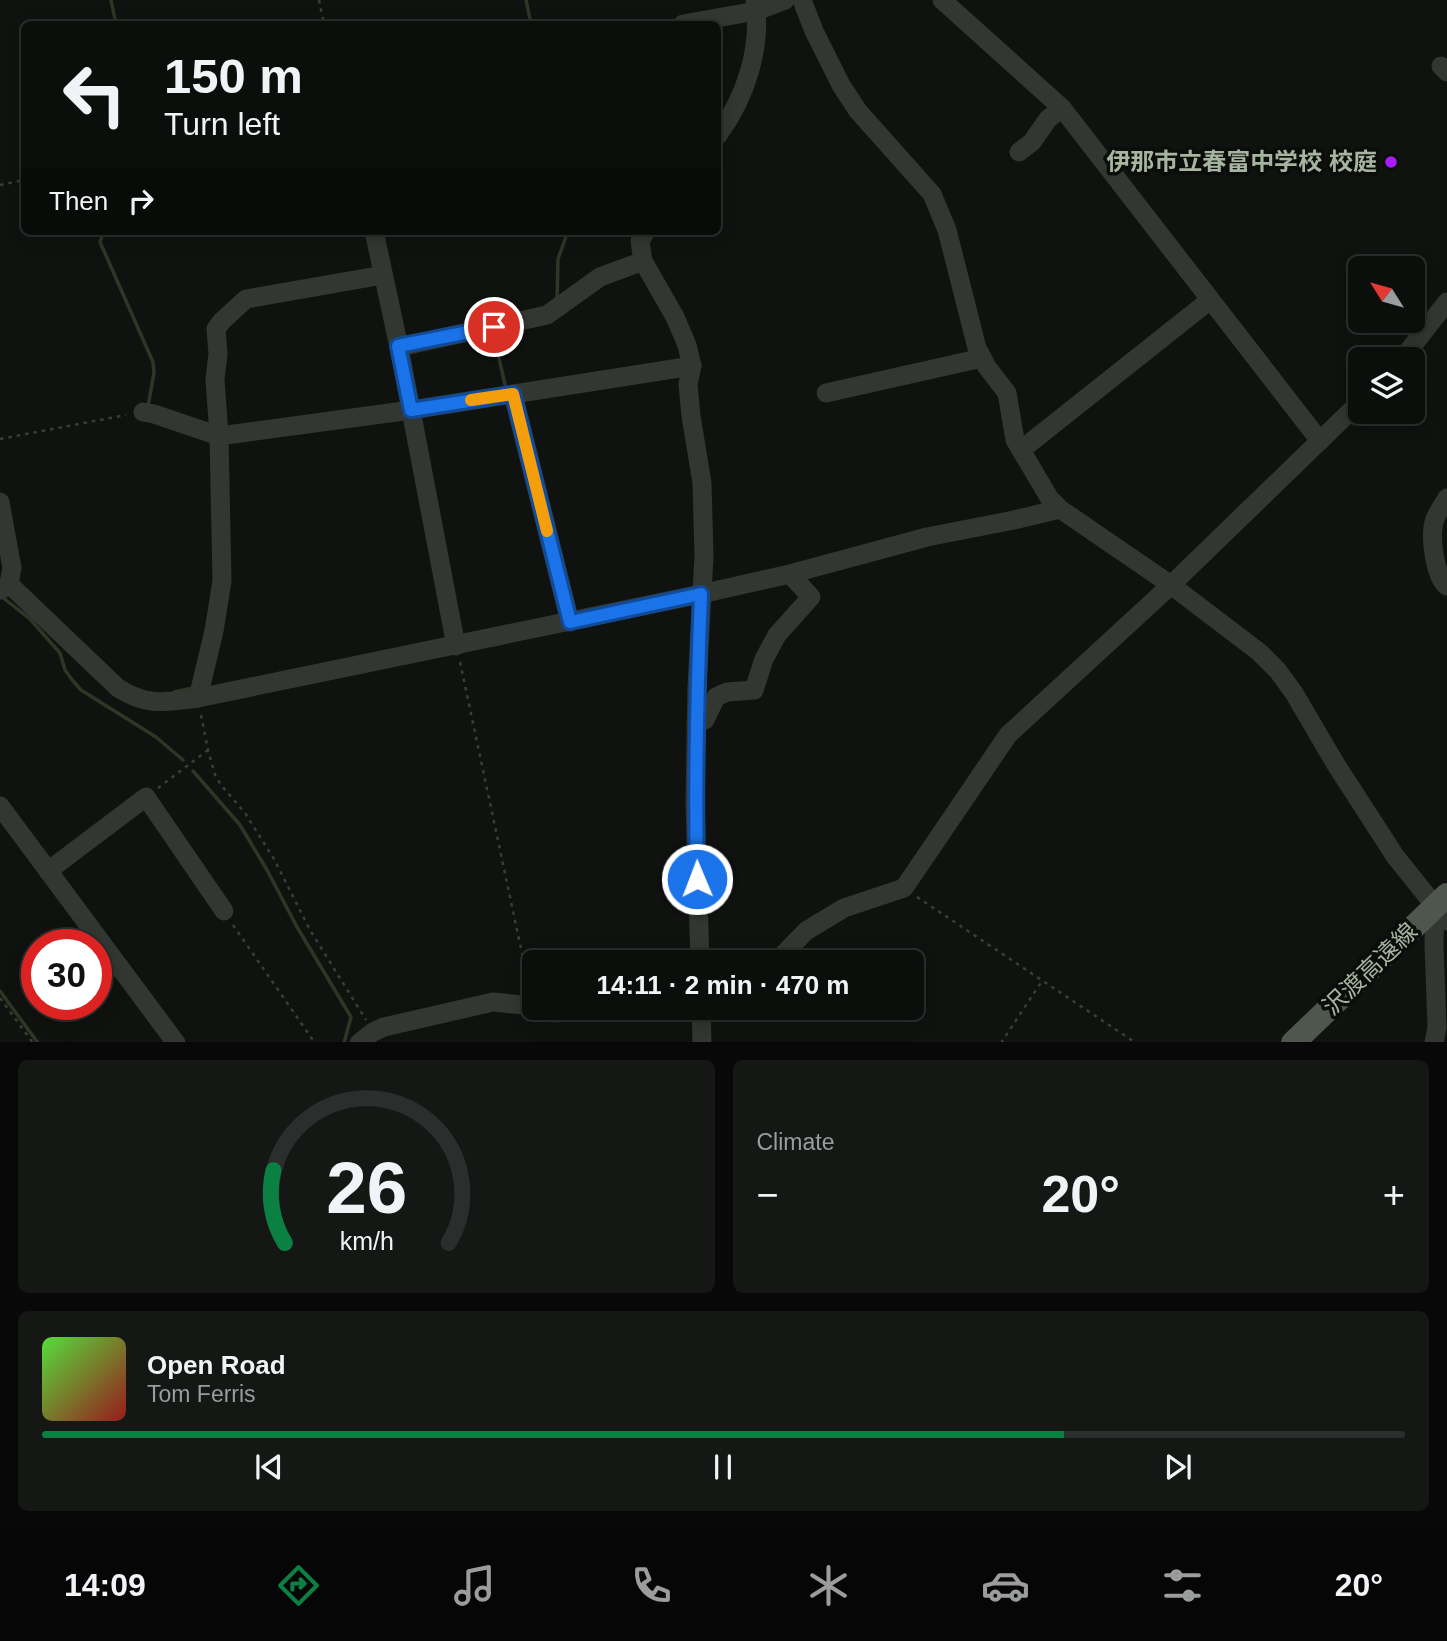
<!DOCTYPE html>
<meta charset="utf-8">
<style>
body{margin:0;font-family:Arial,"Noto Sans JP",sans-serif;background:#151715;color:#f1f3f6;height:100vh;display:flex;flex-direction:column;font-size:26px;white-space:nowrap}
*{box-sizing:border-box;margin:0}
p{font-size:23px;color:#9a9c9d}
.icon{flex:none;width:38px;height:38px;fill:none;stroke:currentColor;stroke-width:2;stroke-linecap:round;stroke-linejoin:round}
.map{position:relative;height:1042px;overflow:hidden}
.sheet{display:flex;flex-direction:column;gap:18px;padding:18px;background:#070807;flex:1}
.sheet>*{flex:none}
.hud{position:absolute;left:21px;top:21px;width:700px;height:214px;border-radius:10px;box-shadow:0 4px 18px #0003,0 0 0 2px #2c2e2d;background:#0c0e0c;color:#f1f3f6;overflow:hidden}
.needle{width:46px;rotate:307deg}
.buttons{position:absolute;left:1348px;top:256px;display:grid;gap:14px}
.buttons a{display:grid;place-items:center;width:77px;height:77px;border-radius:10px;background:#0c0e0c;box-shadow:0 4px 18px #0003,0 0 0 2px #2c2e2d;font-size:35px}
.speed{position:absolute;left:21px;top:929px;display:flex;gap:14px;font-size:35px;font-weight:700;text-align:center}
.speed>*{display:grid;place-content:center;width:91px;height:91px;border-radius:50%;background:#0c0e0c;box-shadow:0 4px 18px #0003,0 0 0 2px #2c2e2d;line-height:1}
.speed .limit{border:10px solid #d22;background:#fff;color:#111}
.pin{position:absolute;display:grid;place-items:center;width:60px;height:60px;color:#fff;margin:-30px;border:4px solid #fff;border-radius:50%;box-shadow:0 2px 7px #0007}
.me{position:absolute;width:77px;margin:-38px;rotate:359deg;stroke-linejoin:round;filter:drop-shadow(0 0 5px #0008)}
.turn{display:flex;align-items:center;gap:24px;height:147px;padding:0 28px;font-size:32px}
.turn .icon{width:91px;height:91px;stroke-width:2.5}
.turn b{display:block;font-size:49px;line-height:60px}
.then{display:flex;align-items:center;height:66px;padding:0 28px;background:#0003;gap:14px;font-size:26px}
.big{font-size:52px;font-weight:800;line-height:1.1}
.sheet .widget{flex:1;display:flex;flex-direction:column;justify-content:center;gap:10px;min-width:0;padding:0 24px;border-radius:10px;background:#151715}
.sheet .dial{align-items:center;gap:0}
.dial svg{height:182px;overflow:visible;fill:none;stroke:#2c2e2d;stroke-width:7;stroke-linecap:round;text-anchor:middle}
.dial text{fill:#f1f3f6;stroke:none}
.song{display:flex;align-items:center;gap:21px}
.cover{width:84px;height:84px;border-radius:10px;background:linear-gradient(135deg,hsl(110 70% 55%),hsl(0 70% 35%))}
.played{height:7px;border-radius:4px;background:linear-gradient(90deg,#0b8043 75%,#2c2e2d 75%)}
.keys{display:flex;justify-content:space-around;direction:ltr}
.heat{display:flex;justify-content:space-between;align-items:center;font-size:38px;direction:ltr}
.sheet .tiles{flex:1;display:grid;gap:18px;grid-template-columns:1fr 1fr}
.widget:last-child{grid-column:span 2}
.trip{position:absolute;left:522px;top:950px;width:402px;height:70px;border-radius:10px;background:#0c0e0c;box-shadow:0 4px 18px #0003,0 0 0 2px #2c2e2d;font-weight:800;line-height:70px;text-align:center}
.tab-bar{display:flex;height:112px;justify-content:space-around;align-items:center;background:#050605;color:#9a9c9d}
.tab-bar .icon{width:49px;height:49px}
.tab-bar .active{color:#0b8043}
.tab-bar b{font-size:32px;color:#f1f3f6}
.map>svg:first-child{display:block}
</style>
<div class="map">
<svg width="1447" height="1043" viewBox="0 0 1447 1043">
<rect width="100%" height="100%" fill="#101210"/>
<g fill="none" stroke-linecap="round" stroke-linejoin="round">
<g stroke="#303626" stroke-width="3.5">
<path d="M111,0L116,24"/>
<path d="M526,0L531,24"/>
<path d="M104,231L100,242L153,362L154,373L148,406"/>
<path d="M557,301L558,259L568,231"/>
<path d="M493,332L506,389"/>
<path d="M1,596L30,619L60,653L65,670L73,681L81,690L156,737L183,760"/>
<path d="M174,692L193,688"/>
<path d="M193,771L240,825L267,870L297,927L351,1017L344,1043"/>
<path d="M0,991L38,1043"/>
</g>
<g stroke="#393e37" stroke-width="2.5" stroke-dasharray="3.5 5" stroke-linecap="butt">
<path d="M319,0L324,24"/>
<path d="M0,185L24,180"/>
<path d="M0,439L126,415"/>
<path d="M460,662L530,991"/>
<path d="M201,715L208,750L215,775L221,785L245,813L274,859L310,930L366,1020"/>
<path d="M158,788L208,750"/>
<path d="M917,897L1136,1043"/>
<path d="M233,925L315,1043"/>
<path d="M0,998L33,1043"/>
<path d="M1001,1043L1042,981"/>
</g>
<g stroke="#323731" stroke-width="19">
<path d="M802,0L814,31L841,85L858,111L932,194L947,230L977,348L987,367L1007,393L1015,440L1050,499L1060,509L1171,585L1259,652L1278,671L1294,693L1335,763L1395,856L1447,921"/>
<path d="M942,0L1062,108L1320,441"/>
<path d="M683,24L756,11L785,0"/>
<path d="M1441,66L1447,72"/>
<path d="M718,135C746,97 762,47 755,0"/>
<path d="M1019,152L1032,142L1048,119L1062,108"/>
<path d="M374,231L399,347L456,646"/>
<path d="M646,231L640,241L643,261L675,317L687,345L692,366L688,384L691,416L702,483L704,556L697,687L695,803L700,962"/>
<path d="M399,347L547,315L600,277L643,261"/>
<path d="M1402,359L1447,302"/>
<path d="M826,393L982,358"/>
<path d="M513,394L570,622"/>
<path d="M143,412L154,414L219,436L411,410L692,366"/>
<path d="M1021,450L1210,300"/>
<path d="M1447,498C1443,505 1436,514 1434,522C1430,537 1435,578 1447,586"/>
<path d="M0,502L12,568L9,584L1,590"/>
<path d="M9,584L118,688C148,707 165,702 198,698L701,594L790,574L927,537L1014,520L1060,509"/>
<path d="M198,698L214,631L222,581L219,436L215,379L218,354L216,329L222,321L246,299L383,275"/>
<path d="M696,723L705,720L716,697L727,692L754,690L764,659L777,635L811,597L790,574"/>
<path d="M0,806L176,1043"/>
<path d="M48,871L146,797L224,911"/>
<path d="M776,962L806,931L844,908L904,888L1008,735L1171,585L1360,402"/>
<path d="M538,1008C553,1016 560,1013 576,1008"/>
<path d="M701,1008L702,1043"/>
<path d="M359,1043L373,1032L384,1027L493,1002L534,1006"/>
<path d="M1434,1043L1437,1027L1434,944L1435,906"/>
</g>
<path stroke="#4f564d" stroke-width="24" d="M1293,1043L1447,895"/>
</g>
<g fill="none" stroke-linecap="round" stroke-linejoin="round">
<g stroke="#114b97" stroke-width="18">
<path id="route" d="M494,327L398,346L411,410L513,394L570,622L701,594C697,689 695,784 697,879"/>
</g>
<use href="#route" stroke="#1a73e8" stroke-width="12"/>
<path stroke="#f59e0b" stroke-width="12" d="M471,400L513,394L547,531"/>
</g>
<circle fill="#aa1bff" stroke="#0b0d0b" stroke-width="2.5" cx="1391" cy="162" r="7"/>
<g text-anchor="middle" stroke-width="7" stroke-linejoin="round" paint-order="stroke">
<g font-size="24" font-weight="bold" fill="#a7b4a0" stroke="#0b0d0b" text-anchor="end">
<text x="1377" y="170">伊那市立春富中学校 校庭</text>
</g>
<g font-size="24" fill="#a7b4a0" stroke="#0b0d0b">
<text transform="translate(1370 969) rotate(-44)" y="8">沢渡高遠線</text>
</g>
</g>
</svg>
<div class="buttons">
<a><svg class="needle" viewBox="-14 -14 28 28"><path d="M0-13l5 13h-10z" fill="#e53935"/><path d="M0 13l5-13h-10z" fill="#9a9c9d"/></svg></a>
<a><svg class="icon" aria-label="layers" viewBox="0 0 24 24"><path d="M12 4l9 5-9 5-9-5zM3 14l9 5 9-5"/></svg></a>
</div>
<div class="speed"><div class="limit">30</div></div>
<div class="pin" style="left:494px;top:327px;background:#d93025"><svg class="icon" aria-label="arrive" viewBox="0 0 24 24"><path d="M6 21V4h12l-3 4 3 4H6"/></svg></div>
<svg class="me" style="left:697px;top:879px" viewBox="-20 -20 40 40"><circle r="17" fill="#1a73e8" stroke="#fff" stroke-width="3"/><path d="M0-11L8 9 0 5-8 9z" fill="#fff"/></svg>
<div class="trip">14:11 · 2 min · 470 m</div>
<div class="hud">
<div class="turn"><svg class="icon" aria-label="left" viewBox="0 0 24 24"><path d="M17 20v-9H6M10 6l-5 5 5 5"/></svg><div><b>150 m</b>Turn left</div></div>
<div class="then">Then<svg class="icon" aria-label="right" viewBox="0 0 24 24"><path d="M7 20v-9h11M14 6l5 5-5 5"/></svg></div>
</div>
</div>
<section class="sheet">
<div class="tiles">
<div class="widget dial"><svg viewBox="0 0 100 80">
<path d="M14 69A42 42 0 1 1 86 69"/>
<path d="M14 69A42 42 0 0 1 9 37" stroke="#0b8043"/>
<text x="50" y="56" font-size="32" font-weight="700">26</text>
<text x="50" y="72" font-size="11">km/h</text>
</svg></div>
<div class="widget"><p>Climate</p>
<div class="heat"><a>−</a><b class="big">20°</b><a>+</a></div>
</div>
<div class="widget">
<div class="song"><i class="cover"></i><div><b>Open Road</b><p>Tom Ferris</p></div></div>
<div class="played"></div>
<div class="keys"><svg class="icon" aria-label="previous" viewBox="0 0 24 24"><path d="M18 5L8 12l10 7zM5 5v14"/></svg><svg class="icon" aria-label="pause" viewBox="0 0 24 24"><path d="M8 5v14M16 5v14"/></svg><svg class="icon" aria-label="next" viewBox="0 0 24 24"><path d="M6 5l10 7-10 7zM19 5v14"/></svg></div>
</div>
</div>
</section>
<nav class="tab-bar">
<b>14:09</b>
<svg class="icon active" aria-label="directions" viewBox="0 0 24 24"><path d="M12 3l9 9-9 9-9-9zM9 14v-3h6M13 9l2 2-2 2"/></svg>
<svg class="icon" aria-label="music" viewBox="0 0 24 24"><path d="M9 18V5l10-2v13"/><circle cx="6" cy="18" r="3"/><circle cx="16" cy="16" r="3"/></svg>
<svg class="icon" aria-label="phone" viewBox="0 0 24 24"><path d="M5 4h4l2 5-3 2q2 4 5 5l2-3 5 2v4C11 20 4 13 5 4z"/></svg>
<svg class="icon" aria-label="climate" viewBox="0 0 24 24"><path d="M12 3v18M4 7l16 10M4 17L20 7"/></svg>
<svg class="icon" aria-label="car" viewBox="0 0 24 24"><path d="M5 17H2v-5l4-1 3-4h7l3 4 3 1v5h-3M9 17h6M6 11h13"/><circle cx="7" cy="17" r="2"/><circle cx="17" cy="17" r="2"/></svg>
<svg class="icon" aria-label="filters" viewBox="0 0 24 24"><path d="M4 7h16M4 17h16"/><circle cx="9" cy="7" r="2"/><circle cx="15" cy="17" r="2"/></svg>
<b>20°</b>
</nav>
